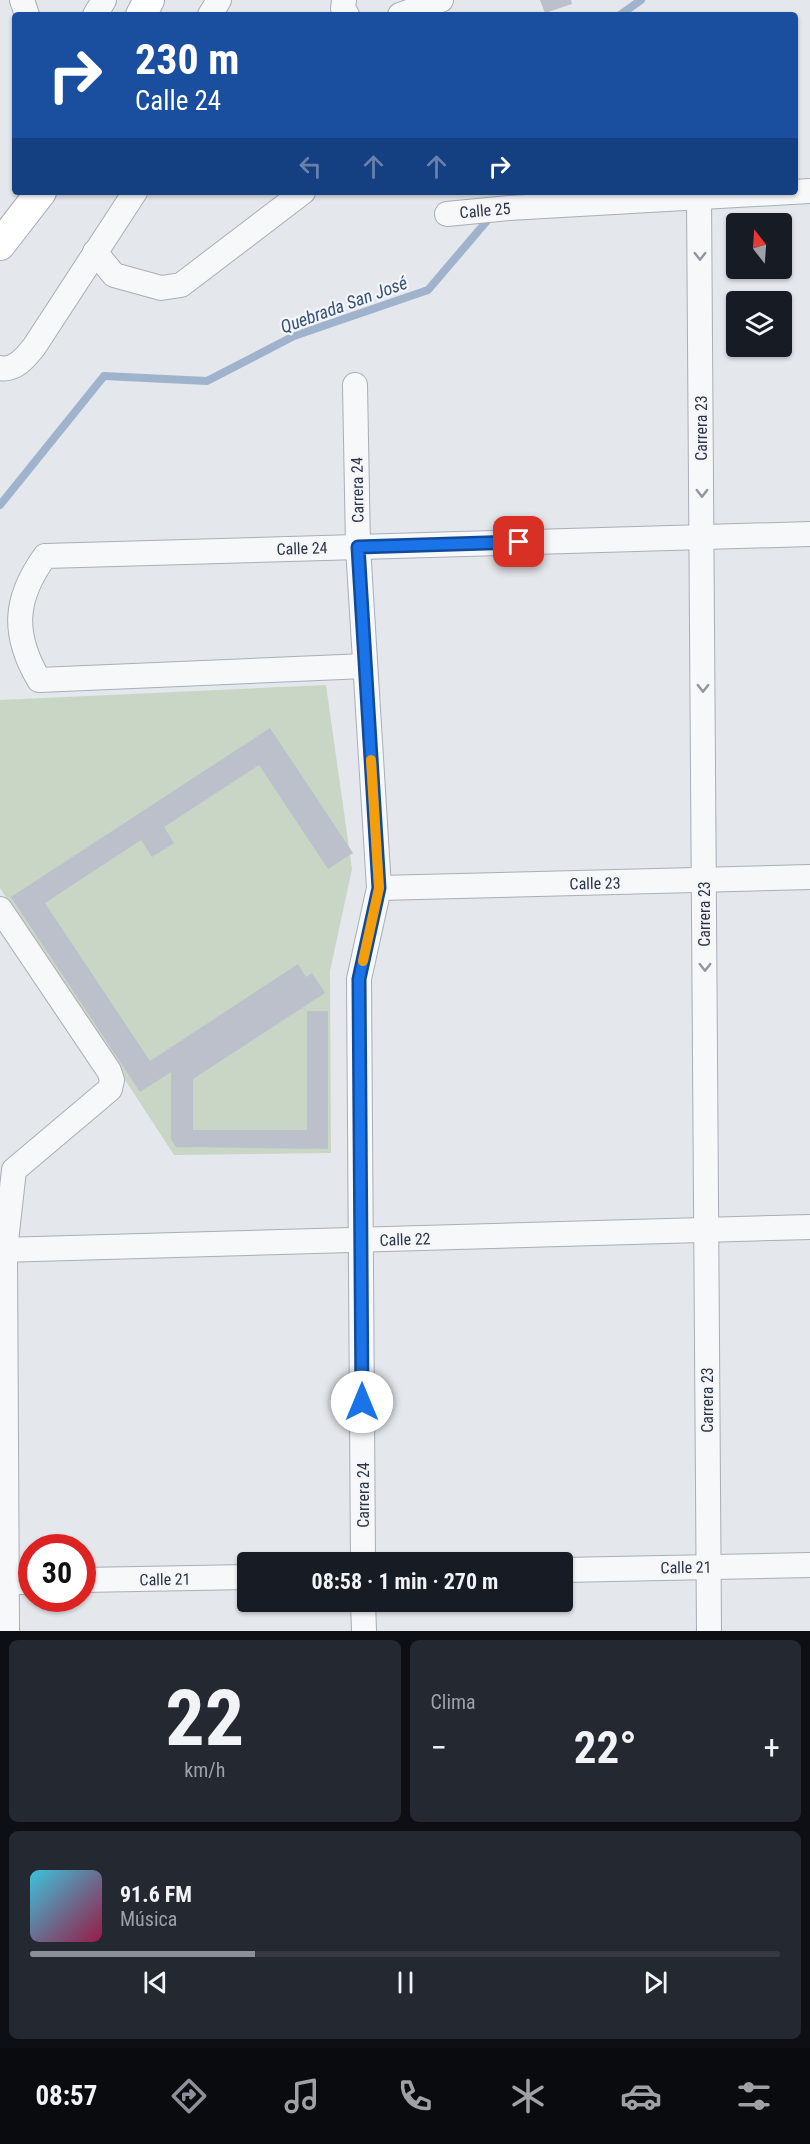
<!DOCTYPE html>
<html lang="es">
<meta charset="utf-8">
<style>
body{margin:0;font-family:"Roboto Condensed",sans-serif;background:#242831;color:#f1f3f6;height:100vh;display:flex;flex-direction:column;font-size:22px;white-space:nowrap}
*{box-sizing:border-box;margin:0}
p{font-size:20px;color:#9ea1a6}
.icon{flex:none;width:33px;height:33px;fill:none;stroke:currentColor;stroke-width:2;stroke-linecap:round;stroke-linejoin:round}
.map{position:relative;height:1631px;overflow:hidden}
.sheet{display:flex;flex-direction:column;gap:9px;padding:9px;background:#0d0f14;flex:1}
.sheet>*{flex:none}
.hud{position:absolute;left:12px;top:12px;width:786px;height:183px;border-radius:6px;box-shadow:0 2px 4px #0004;background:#1a4fa0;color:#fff;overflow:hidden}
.needle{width:39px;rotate:343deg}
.buttons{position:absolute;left:726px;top:213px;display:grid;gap:12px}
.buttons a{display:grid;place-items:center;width:66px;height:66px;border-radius:6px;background:#171b24;box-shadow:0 2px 4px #0004;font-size:30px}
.speed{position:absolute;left:18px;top:1534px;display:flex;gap:12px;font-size:30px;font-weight:700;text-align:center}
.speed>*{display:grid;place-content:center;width:78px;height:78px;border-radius:50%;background:#171b24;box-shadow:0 2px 4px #0004;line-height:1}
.speed .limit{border:9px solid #d22;background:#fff;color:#111}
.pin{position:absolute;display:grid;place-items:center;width:51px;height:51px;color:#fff;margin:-26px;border-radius:12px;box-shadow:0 3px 9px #0006}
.me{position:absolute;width:66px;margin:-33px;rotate:0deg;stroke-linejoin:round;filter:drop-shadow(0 0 4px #0008)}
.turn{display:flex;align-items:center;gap:21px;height:126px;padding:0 24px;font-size:27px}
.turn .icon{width:78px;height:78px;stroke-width:2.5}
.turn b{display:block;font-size:42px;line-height:51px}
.lanes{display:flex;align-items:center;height:57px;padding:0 24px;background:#0003;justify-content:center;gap:30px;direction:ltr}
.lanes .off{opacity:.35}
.big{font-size:45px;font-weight:700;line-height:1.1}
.sheet .tile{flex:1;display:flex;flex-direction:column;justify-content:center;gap:9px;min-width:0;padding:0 21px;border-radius:9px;background:#242831}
.sheet .dial{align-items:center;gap:0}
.dial b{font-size:78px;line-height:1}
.song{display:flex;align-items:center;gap:18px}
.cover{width:72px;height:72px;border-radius:9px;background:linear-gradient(135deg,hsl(190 70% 55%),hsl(340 70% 35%))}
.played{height:6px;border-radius:3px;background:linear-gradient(90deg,#8c9099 30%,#363941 30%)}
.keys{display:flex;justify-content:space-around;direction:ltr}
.heat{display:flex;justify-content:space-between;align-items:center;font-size:33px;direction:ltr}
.sheet .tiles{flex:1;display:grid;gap:9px;grid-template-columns:1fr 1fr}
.tile:last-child{grid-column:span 2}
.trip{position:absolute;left:237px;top:1552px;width:336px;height:60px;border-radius:6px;background:#171b24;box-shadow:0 2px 4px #0004;font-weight:700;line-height:60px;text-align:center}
.tabs{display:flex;height:96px;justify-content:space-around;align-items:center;background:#090b0e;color:#9ea1a6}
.tabs .icon{width:42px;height:42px}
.tabs .on{color:#8c9099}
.tabs b{font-size:27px;color:#f1f3f6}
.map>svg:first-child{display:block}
</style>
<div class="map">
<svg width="810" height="1631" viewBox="0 0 810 1631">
<rect width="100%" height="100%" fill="#e4e7ec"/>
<path fill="#c9d6c5" d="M326,685L352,869L330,971L331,1153L174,1155L0,888V700Z"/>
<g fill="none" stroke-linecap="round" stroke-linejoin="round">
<g stroke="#9fb4cc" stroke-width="8">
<path d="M620,15L641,0"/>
<path d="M0,505L104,376L207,381L294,336L428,290L492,215"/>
</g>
</g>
<g fill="#bbc0ca">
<path d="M540,0H571L572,4L545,13Z"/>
<path d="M270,728L353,853L328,869L259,765L164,827L174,843L152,857L141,840L45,903L150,1061L298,964L306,977L312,973L325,993L193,1079V1130H307V1011H328V1149L176,1147L171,1139V1072L140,1092L11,897Z"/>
</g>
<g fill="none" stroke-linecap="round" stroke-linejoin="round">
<g stroke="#a9aeb7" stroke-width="26">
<g id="minor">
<path d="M22,0L27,15"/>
<path d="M344,0L343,9L347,15"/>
<path d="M95,15L104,0"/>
<path d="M210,15L219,0"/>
<path d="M400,15L441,0"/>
<path d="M699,197L709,1631"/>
<path d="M447,214L509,208L810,191"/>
<path d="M95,252L114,275L161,288L181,285L303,192"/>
<path d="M0,368C15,371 25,358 34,347L135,192"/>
<path d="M355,385L358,547L379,888L359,979L363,1563"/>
<path d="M365,666L39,680C12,634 14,599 45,556L810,534"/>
<path d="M379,888L810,877"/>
<path d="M0,909L109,1071L112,1080L110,1089L14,1170L5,1250L7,1631"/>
<path d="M0,1250L810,1227"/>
<path d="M562,1570L810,1565"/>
<path d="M82,1580L248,1577"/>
<path d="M0,1582H32"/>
<path d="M363,1602L364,1631"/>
</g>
</g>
<g stroke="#a3abb8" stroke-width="32">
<g id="major">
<path d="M141,15L149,0"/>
<path d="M0,245L41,192"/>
</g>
</g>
<use href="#minor" stroke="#f7f8fa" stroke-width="24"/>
<use href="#major" stroke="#fff" stroke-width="30"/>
</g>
<defs><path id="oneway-chevron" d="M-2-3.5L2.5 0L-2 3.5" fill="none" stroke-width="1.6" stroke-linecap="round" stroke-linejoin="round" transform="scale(1.5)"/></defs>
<g stroke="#9196a0">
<use href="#oneway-chevron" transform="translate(700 256) rotate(90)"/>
<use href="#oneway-chevron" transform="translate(702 493) rotate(90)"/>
<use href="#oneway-chevron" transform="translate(703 688) rotate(90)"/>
<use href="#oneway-chevron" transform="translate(705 967) rotate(90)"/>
</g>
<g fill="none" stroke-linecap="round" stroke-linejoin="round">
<g stroke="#114b97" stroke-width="15">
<path id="route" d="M362,1402L359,979L379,888L358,547L519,542"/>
</g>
<use href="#route" stroke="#1a73e8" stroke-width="10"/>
<path stroke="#f59e0b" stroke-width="10" d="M363,961L379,888L371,760"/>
</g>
<g text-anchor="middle" stroke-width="4.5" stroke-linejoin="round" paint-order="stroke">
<g font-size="16" fill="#2b3445" stroke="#f4f6f9">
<text transform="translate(485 210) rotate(-5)" y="6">Calle 25</text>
<text transform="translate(701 428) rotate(-90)" y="6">Carrera 23</text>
<text transform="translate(357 490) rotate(-91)" y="6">Carrera 24</text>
<text transform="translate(302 548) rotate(-2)" y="6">Calle 24</text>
<text transform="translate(595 883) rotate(-1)" y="6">Calle 23</text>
<text transform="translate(704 914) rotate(-90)" y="6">Carrera 23</text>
<text transform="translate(405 1239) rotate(-2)" y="6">Calle 22</text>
<text transform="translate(707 1400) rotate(-90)" y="6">Carrera 23</text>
<text transform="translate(363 1495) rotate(-90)" y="6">Carrera 24</text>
<text transform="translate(686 1567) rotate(-1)" y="6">Calle 21</text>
<text transform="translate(165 1579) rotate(-1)" y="6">Calle 21</text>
</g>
<g font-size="18" font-style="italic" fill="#34527a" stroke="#f4f6f9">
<text transform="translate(344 305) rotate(-20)" y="6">Quebrada San José</text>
</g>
</g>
</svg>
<div class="buttons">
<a><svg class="needle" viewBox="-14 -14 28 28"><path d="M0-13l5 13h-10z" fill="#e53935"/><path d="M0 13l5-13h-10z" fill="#9ea1a6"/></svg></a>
<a><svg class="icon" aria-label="layers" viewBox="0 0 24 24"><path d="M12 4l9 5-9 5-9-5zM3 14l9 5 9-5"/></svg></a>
</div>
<div class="speed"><div class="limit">30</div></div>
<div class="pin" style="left:519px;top:542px;background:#d93025"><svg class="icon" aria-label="arrive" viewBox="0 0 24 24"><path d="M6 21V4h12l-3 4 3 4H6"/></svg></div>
<svg class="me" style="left:362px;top:1402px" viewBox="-20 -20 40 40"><circle r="19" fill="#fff"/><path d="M0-13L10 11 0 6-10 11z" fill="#1a73e8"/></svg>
<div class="trip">08:58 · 1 min · 270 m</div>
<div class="hud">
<div class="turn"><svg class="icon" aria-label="right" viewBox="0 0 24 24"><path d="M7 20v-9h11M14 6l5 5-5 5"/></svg><div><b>230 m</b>Calle 24</div></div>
<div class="lanes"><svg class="icon off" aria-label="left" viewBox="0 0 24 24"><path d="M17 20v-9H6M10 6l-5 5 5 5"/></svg><svg class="icon off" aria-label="ahead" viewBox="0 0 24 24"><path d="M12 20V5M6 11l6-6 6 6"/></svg><svg class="icon off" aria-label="ahead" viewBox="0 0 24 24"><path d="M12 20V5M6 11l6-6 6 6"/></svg><svg class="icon" aria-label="right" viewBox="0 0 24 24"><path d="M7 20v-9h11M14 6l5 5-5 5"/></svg></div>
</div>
</div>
<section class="sheet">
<div class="tiles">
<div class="tile dial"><b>22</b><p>km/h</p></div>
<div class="tile"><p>Clima</p>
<div class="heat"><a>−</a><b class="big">22°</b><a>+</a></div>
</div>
<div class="tile">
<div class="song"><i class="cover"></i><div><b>91.6 FM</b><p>Música</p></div></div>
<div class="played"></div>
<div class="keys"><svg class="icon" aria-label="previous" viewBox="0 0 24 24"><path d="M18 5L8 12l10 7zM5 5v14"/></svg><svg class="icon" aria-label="pause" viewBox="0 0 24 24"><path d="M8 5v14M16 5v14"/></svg><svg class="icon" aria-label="next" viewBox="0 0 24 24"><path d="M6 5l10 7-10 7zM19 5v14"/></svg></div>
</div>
</div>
</section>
<nav class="tabs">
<b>08:57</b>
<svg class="icon on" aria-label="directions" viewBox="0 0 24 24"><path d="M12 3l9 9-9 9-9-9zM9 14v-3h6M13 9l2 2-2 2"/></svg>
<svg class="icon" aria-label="music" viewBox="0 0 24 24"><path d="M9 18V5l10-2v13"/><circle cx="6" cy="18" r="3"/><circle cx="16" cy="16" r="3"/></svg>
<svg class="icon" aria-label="phone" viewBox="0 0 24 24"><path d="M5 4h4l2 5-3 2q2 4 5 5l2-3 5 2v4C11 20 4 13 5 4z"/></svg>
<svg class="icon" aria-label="climate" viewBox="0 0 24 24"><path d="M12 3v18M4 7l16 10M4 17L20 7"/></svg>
<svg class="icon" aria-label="car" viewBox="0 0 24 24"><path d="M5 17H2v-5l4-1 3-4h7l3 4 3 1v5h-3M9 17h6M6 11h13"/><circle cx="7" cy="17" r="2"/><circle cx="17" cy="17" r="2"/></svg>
<svg class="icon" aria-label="filters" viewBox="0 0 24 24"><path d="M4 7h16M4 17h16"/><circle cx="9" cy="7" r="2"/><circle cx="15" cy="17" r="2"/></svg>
</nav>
